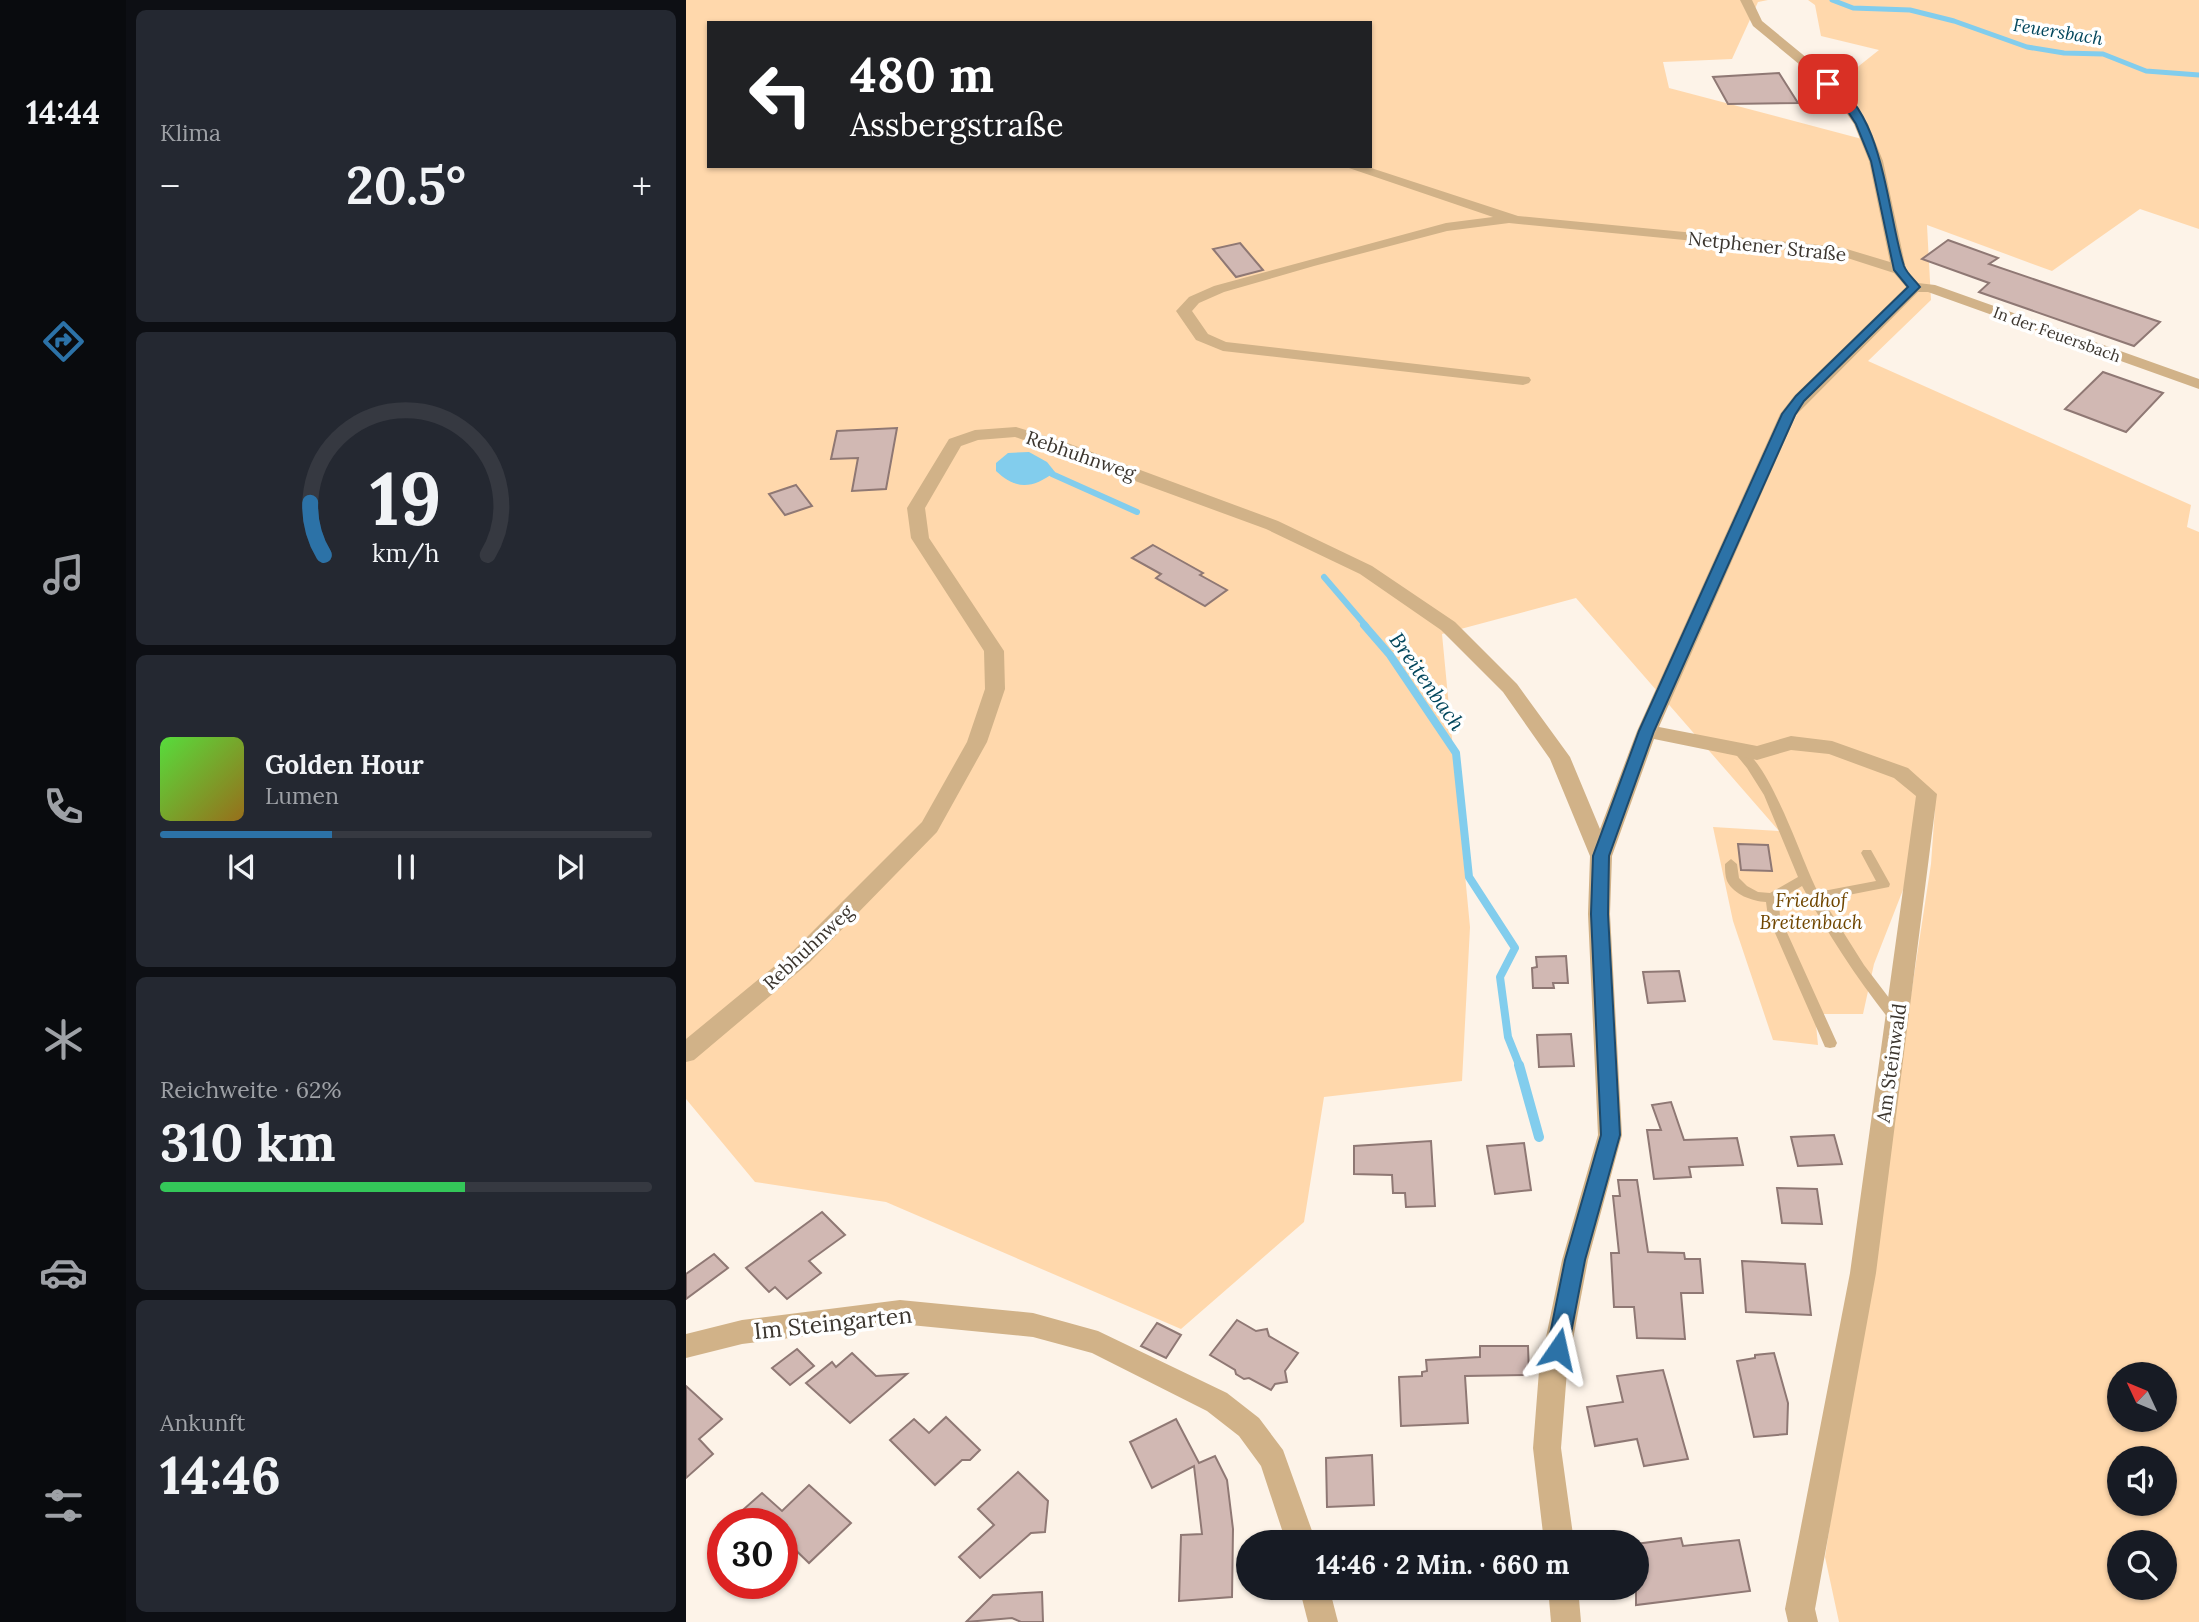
<!DOCTYPE html>
<html lang="de">
<meta charset="utf-8">
<style>
body{margin:0;font-family:Lora,serif;background:#242831;color:#f1f3f6;height:100vh;display:flex;flex-direction:column;font-size:26px;white-space:nowrap}
*{box-sizing:border-box;margin:0}
p{font-size:23px;color:#9ea1a6}
.icon{flex:none;width:38px;height:38px;fill:none;stroke:currentColor;stroke-width:2;stroke-linecap:round;stroke-linejoin:round}
.map{position:relative;flex:1;overflow:hidden}
.sheet{display:flex;flex-direction:column;gap:10px;padding:10px;background:#0d0f14;width:560px}
.sheet>*{flex:none}
.top-card{position:absolute;left:21px;top:21px;width:665px;height:147px;border-radius:0px;box-shadow:0 2px 5px #0004;background:#202124;color:#fff;overflow:hidden}
.needle{width:46px;rotate:314deg}
.fabs{position:absolute;left:1421px;top:1362px;display:grid;gap:14px}
.fabs a{display:grid;place-items:center;width:70px;height:70px;border-radius:50%;background:#171b24;box-shadow:0 2px 5px #0004;font-size:35px}
.speed{position:absolute;left:21px;top:1508px;display:flex;gap:14px;font-size:35px;font-weight:700;text-align:center}
.speed>*{display:grid;place-content:center;width:91px;height:91px;border-radius:50%;background:#171b24;box-shadow:0 2px 5px #0004;line-height:1}
.speed .limit{border:10px solid #d22;background:#fff;color:#111}
.pin{position:absolute;display:grid;place-items:center;width:60px;height:60px;color:#fff;margin:-30px;border-radius:14px;box-shadow:0 4px 10px #0006}
.me{position:absolute;width:77px;margin:-38px;rotate:11deg;stroke-linejoin:round;filter:drop-shadow(0 0 5px #0008)}
.turn{display:flex;align-items:center;gap:24px;height:147px;padding:0 28px;font-size:32px}
.turn .icon{width:91px;height:91px;stroke-width:2.5}
.turn b{display:block;font-size:49px;line-height:60px}
.big{font-size:52px;font-weight:700;line-height:1.1}
.sheet .tile{flex:1;display:flex;flex-direction:column;justify-content:center;gap:10px;min-width:0;padding:0 24px;border-radius:10px;background:#242831}
.sheet .dial{align-items:center;gap:0}
.dial svg{height:182px;overflow:visible;fill:none;stroke:#363941;stroke-width:7;stroke-linecap:round;text-anchor:middle}
.dial text{fill:#f1f3f6;stroke:none}
.song{display:flex;align-items:center;gap:21px}
.cover{width:84px;height:84px;border-radius:10px;background:linear-gradient(135deg,hsl(110 70% 55%),hsl(40 70% 35%))}
.played{height:7px;border-radius:4px;background:linear-gradient(90deg,#2c72a7 35%,#363941 35%)}
.keys{display:flex;justify-content:space-around;direction:ltr}
.heat{display:flex;justify-content:space-between;align-items:center;font-size:38px;direction:ltr}
.charge{height:10px;border-radius:5px;background:linear-gradient(90deg,#34c759 62%,#363941 0)}
.trip{position:absolute;left:550px;top:1530px;width:413px;height:70px;border-radius:35px;background:#171b24;box-shadow:0 2px 5px #0004;font-weight:700;line-height:70px;text-align:center}
main{display:flex;flex:1;min-height:0}
.menu{display:flex;flex-direction:column;width:126px;justify-content:space-around;align-items:center;background:#090b0e;color:#9ea1a6}
.menu .icon{width:49px;height:49px}
.menu .on{color:#2c72a7}
.menu b{font-size:32px;color:#f1f3f6}
.map>svg:first-child{display:block}
</style>
<main>
<nav class="menu">
<b>14:44</b>
<svg class="icon on" aria-label="directions" viewBox="0 0 24 24"><path d="M12 3l9 9-9 9-9-9zM9 14v-3h6M13 9l2 2-2 2"/></svg>
<svg class="icon" aria-label="music" viewBox="0 0 24 24"><path d="M9 18V5l10-2v13"/><circle cx="6" cy="18" r="3"/><circle cx="16" cy="16" r="3"/></svg>
<svg class="icon" aria-label="phone" viewBox="0 0 24 24"><path d="M5 4h4l2 5-3 2q2 4 5 5l2-3 5 2v4C11 20 4 13 5 4z"/></svg>
<svg class="icon" aria-label="climate" viewBox="0 0 24 24"><path d="M12 3v18M4 7l16 10M4 17L20 7"/></svg>
<svg class="icon" aria-label="car" viewBox="0 0 24 24"><path d="M5 17H2v-5l4-1 3-4h7l3 4 3 1v5h-3M9 17h6M6 11h13"/><circle cx="7" cy="17" r="2"/><circle cx="17" cy="17" r="2"/></svg>
<svg class="icon" aria-label="filters" viewBox="0 0 24 24"><path d="M4 7h16M4 17h16"/><circle cx="9" cy="7" r="2"/><circle cx="15" cy="17" r="2"/></svg>
</nav>
<section class="sheet">
<div class="tile"><p>Klima</p>
<div class="heat"><a>−</a><b class="big">20.5°</b><a>+</a></div>
</div>
<div class="tile dial"><svg viewBox="0 0 100 80">
<path d="M14 69A42 42 0 1 1 86 69"/>
<path d="M14 69A42 42 0 0 1 8 46" stroke="#2c72a7"/>
<text x="50" y="56" font-size="32" font-weight="700">19</text>
<text x="50" y="72" font-size="11">km/h</text>
</svg></div>
<div class="tile">
<div class="song"><i class="cover"></i><div><b>Golden Hour</b><p>Lumen</p></div></div>
<div class="played"></div>
<div class="keys"><svg class="icon" aria-label="previous" viewBox="0 0 24 24"><path d="M18 5L8 12l10 7zM5 5v14"/></svg><svg class="icon" aria-label="pause" viewBox="0 0 24 24"><path d="M8 5v14M16 5v14"/></svg><svg class="icon" aria-label="next" viewBox="0 0 24 24"><path d="M6 5l10 7-10 7zM19 5v14"/></svg></div>
</div>
<div class="tile"><p>Reichweite · 62%</p><b class="big">310 km</b><div class="charge"></div></div>
<div class="tile"><p>Ankunft</p><b class="big">14:46</b></div>
</section>
<div class="map">
<svg width="1513" height="1622" viewBox="0 0 1513 1622">
<rect width="100%" height="100%" fill="#fdf3e8"/>
<path fill="#ffd8ac" fill-rule="evenodd" d="M0,0H1082L1072,2L1046,59L977,62L983,88L1176,139L1159,77L1193,50L1135,36L1129,5L1122,0H1513V229L1454,209L1366,271L1241,225L1245,300L1182,361L1505,505L1501,527L1513,532V1622H1153L1139,1557L1245,864L1249,808L1188,964L1177,1014H1129L1132,1045L1087,1040L1047,921L1027,827L1093,831L890,598L756,634L784,927L776,1081L638,1097L618,1222L495,1329L200,1202L69,1182L0,1099ZM23,23H684V166H23ZM1433,1374H1479V1419H1433ZM1433,1458H1479V1503H1433ZM1433,1542H1479V1587H1433Z"/>
<path fill="#82cded" d="M343,452L361,462L369,472C346,489 330,490 310,471V463L322,453Z"/>
<g fill="none" stroke-linecap="round" stroke-linejoin="round">
<path stroke="#82cded" stroke-width="5" d="M1146,0L1167,8L1224,10L1268,21L1341,47L1378,53L1417,54L1460,71L1513,75"/>
<g stroke="#82cded" stroke-width="6">
<path d="M366,474L451,512"/>
<path d="M638,577L680,626"/>
</g>
<path stroke="#82cded" stroke-width="8" d="M678,625L704,655L770,753L783,877L829,948L814,977L822,1037L834,1067"/>
<path stroke="#82cded" stroke-width="10" d="M833,1065L853,1137"/>
</g>
<g fill="#d1b8b3" stroke="#8f7874" stroke-width="2">
<path d="M1093,73L1112,103L1042,104L1027,77Z"/>
<path d="M1262,240L1312,258L1303,264L1474,322L1448,346L1293,292L1303,283L1236,259Z"/>
<path d="M554,243L577,270L550,277L527,249Z"/>
<path d="M1417,372L1477,393L1440,432L1379,409Z"/>
<path d="M211,428L200,489L166,491L172,458L145,459L151,431Z"/>
<path d="M110,485L126,506L99,515L83,494Z"/>
<path d="M467,545L517,573L514,575L541,590L519,606L470,578L475,574L446,558Z"/>
<path d="M1052,844L1082,845L1086,871L1055,870Z"/>
<path d="M880,956L882,983H867L868,988H847L846,968L851,967L850,957Z"/>
<path d="M993,971L999,1001L962,1003L957,972Z"/>
<path d="M885,1034L888,1066L853,1067L851,1035Z"/>
<path d="M985,1102L998,1140L1051,1138L1057,1165L1003,1167L1005,1177L968,1179L961,1130H975L966,1105Z"/>
<path d="M1148,1135L1156,1164L1112,1166L1105,1137Z"/>
<path d="M745,1141L749,1206L720,1207L719,1193H707L706,1175L668,1174V1146Z"/>
<path d="M838,1143L845,1190L809,1194L801,1146Z"/>
<path d="M932,1180H951L962,1252L998,1253L999,1259H1014L1017,1293H995L999,1339L951,1338L948,1307H928L925,1253H933L927,1196H934Z"/>
<path d="M1091,1188L1131,1189L1136,1224L1096,1223Z"/>
<path d="M136,1212L159,1235L123,1261L135,1273L101,1299L89,1287L83,1292L60,1268Z"/>
<path d="M28,1254L42,1268L0,1299V1274Z"/>
<path d="M1056,1261L1119,1264L1125,1315L1060,1312Z"/>
<path d="M551,1320L570,1331L581,1329L583,1336L612,1353L599,1371L601,1382L589,1384L585,1390L563,1378L558,1379L550,1374L549,1370L524,1355Z"/>
<path d="M471,1323L495,1335L480,1358L455,1346Z"/>
<path d="M794,1346H842L843,1375L779,1376L782,1423L715,1426L713,1377L736,1376V1372L741,1371L740,1360L794,1357Z"/>
<path d="M111,1349L128,1366L104,1385L86,1368Z"/>
<path d="M166,1353L190,1376L221,1374L164,1423L120,1383L146,1362L150,1367Z"/>
<path d="M1088,1353L1102,1403L1101,1434L1068,1437L1051,1361L1069,1358V1355Z"/>
<path d="M977,1370L1002,1459L958,1466L951,1439L909,1446L901,1407L937,1402L931,1376Z"/>
<path d="M0,1386L36,1419L13,1439L27,1454L0,1478Z"/>
<path d="M260,1417L294,1450L284,1460H276L249,1485L204,1440L228,1419L243,1433Z"/>
<path d="M490,1419L513,1463L529,1456L541,1480L547,1529L546,1597L493,1601L495,1535L516,1534L508,1466L466,1488L444,1442Z"/>
<path d="M686,1455L688,1505L641,1507L640,1458Z"/>
<path d="M332,1472L362,1501L359,1532L345,1533L294,1578L273,1557L308,1525L292,1509Z"/>
<path d="M123,1485L165,1523L123,1563L96,1537V1524H41L76,1493L96,1511Z"/>
<path d="M995,1538L997,1546L1053,1540L1064,1591L950,1605V1544Z"/>
<path d="M356,1592L357,1622H335L326,1618L280,1622L307,1595Z"/>
</g>
<g fill="none" stroke-linecap="round" stroke-linejoin="round">
<path fill="#d1b288" fill-rule="evenodd" d="M1053,747C1084,760 1115,860 1132,892L1190,881L1175,853L1177,850H1185L1204,884L1203,887L1137,900L1178,965L1216,1015L1218,1019L1216,1023L1211,1024L1206,1023C1172,980 1142,935 1116,886L1093,900L1094,917L1151,1043L1149,1047L1144,1048L1139,1047L1082,917L1080,902C1066,901 1048,895 1041,881C1039,876 1039,869 1039,864L1045,859L1051,864L1053,878L1061,886L1072,892L1084,893L1112,877L1078,795L1061,768L1047,751Z"/>
<g fill="#d1b288" fill-rule="evenodd">
<path d="M1054,0H1066L1076,21L1127,63L1165,99L1182,124L1197,161L1220,269L1232,283L1249,285L1513,379V389L1242,292H1232L1110,415L973,727L1071,746L1105,736L1146,741L1222,768L1251,794L1190,1273L1129,1609L1132,1622H1102L1099,1609L1164,1273L1230,796L1208,778L1143,754L1105,750L1071,760L968,739L926,856L924,914L936,1135L902,1260L881,1371L875,1448L888,1542H858L847,1448L853,1371L876,1260L912,1135L902,914L904,856L864,759L817,692L755,630L674,574L580,529L329,437L292,440L275,446L239,508L243,538L318,651L319,689L301,742L251,832L123,963L8,1060L0,1062V1039L107,951L236,822L281,742L299,689L298,651L225,538L221,508L263,439L289,430L330,427L376,441L592,521L686,566L769,622L831,684L884,757L914,829L951,731L1094,414L1108,396L1220,287L1208,273L1152,255L823,223L761,231L628,266L538,292L513,303L506,311L522,334L540,342L843,377L845,380L843,383L837,385L537,351L510,340L490,311L503,297L528,286L760,223L807,217L657,166H679L832,216L1154,247L1204,262L1183,161L1168,124L1155,105L1119,69L1067,26Z"/>
<path d="M214,1300L347,1313L412,1331L541,1393L573,1418L597,1450L630,1542H600L575,1466L553,1436L521,1411L406,1353L347,1337L214,1324L56,1344L0,1358V1334L56,1320Z"/>
<path d="M613,1587H643L652,1622H622Z"/>
<path d="M862,1587H892L895,1622H865Z"/>
</g>
</g>
<path fill="#2c72a7" stroke="#1d4a6d" stroke-width="2" d="M1142,81C1198,107 1201,215 1218,266C1221,274 1229,280 1234,287L1118,401L1109,415L968,731L923,856L922,914L934,1135L899,1260L882,1349L879,1355L872,1358L864,1355L861,1349L879,1260L915,1135L905,914L907,856L953,731L1096,414L1110,396L1222,287L1208,270L1185,161L1170,124L1157,104L1137,84Z"/>
<g text-anchor="middle" stroke-width="7" stroke-linejoin="round" paint-order="stroke">
<g font-size="16" fill="#3b352e" stroke="#fff">
<text transform="translate(1371 334) rotate(20)" y="6">In der Feuersbach</text>
</g>
<g font-size="18" font-style="italic" fill="#02465c" stroke="#fff">
<text transform="translate(1372 32) rotate(9)" y="6">Feuersbach</text>
</g>
<g font-size="19" fill="#3b352e" stroke="#fff">
<text transform="translate(1081 246) rotate(6)" y="7">Netphener Straße</text>
<text transform="translate(395 455) rotate(19)" y="7">Rebhuhnweg</text>
<text transform="translate(122 947) rotate(-43)" y="7">Rebhuhnweg</text>
<text transform="translate(1205 1063) rotate(-82)" y="7">Am Steinwald</text>
</g>
<g font-size="19" font-style="italic" fill="#704600" stroke="#fff">
<text x="1125" y="907">Friedhof<tspan x="1125" dy="22">Breitenbach</tspan></text>
</g>
<g font-size="21" font-style="italic" fill="#02465c" stroke="#fff">
<text transform="translate(741 682) rotate(55)" y="7">Breitenbach</text>
</g>
<g font-size="23" fill="#3b352e" stroke="#fff">
<text transform="translate(147 1323) rotate(-6)" y="8">Im Steingarten</text>
</g>
</g>
</svg>
<div class="fabs">
<a><svg class="needle" viewBox="-14 -14 28 28"><path d="M0-13l5 13h-10z" fill="#e53935"/><path d="M0 13l5-13h-10z" fill="#9ea1a6"/></svg></a>
<a><svg class="icon" aria-label="sound" viewBox="0 0 24 24"><path d="M4 9h4l5-4v14l-5-4H4zM17 9q2 3 0 6"/></svg></a>
<a><svg class="icon" aria-label="search" viewBox="0 0 24 24"><circle cx="10" cy="10" r="6"/><path d="M15 15l6 6"/></svg></a>
</div>
<div class="speed"><div class="limit">30</div></div>
<div class="pin" style="left:1142px;top:84px;background:#d93025"><svg class="icon" aria-label="arrive" viewBox="0 0 24 24"><path d="M6 21V4h12l-3 4 3 4H6"/></svg></div>
<svg class="me" style="left:872px;top:1349px" viewBox="-20 -20 40 40"><path d="M0-17L14 15 0 8-14 15z" fill="#2c72a7" stroke="#fff" stroke-width="4"/></svg>
<div class="trip">14:46 · 2 Min. · 660 m</div>
<div class="top-card">
<div class="turn"><svg class="icon" aria-label="left" viewBox="0 0 24 24"><path d="M17 20v-9H6M10 6l-5 5 5 5"/></svg><div><b>480 m</b>Assbergstraße</div></div>
</div>
</div>
</main>
